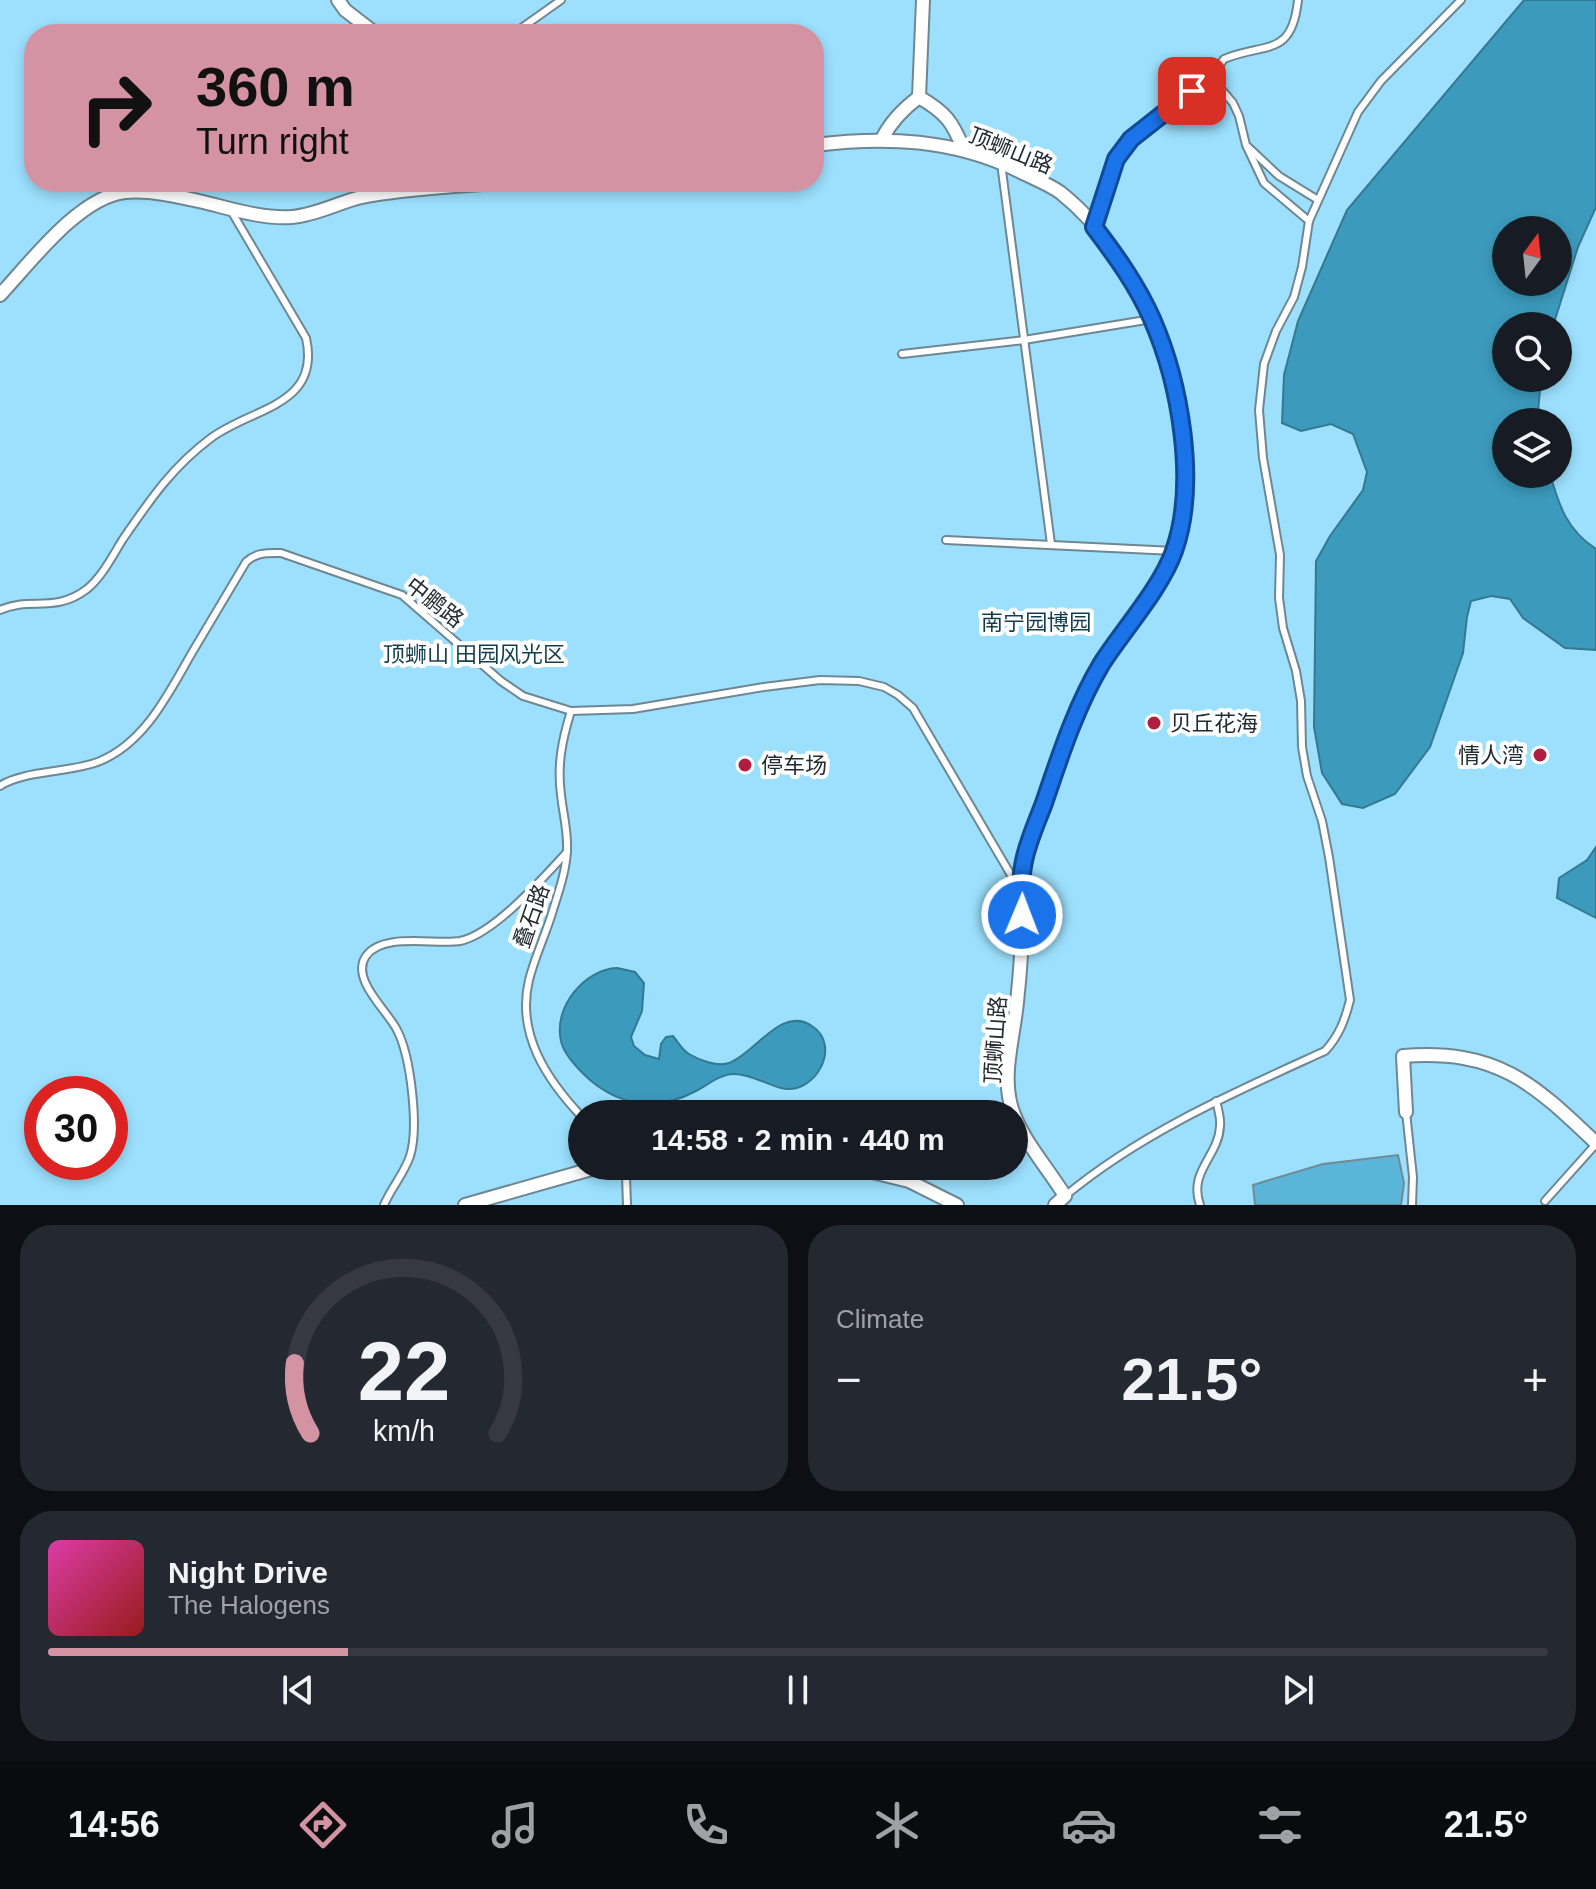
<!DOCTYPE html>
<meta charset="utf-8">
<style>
body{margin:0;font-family:Arial,"Noto Sans SC",sans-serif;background:#242831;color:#f1f3f6;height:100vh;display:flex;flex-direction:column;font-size:30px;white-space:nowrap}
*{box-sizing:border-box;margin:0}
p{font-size:26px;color:#9ea1a6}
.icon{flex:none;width:44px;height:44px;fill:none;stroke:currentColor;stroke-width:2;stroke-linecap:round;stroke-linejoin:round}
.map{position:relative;height:1205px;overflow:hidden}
.drawer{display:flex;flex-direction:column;gap:20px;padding:20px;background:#0d0f14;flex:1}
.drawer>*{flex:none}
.hud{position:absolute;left:24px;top:24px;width:800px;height:168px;border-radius:32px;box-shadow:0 4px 12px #0003;background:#d493a3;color:#111;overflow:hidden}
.needle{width:52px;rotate:15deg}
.buttons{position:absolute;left:1492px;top:216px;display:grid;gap:16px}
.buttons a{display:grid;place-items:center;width:80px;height:80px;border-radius:50%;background:#171b24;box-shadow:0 4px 12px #0003;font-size:40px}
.speed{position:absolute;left:24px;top:1076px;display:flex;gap:16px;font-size:40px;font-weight:700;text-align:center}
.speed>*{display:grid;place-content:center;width:104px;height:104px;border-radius:50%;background:#171b24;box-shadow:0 4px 12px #0003;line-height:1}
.speed .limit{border:12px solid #d22;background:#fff;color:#111}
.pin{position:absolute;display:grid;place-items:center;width:68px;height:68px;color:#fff;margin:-34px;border-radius:16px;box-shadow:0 4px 12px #0006}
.me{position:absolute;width:88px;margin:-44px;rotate:1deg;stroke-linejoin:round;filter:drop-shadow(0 0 6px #0008)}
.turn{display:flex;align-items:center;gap:28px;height:168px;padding:0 40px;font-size:36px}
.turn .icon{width:104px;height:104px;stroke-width:2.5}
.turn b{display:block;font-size:56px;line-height:68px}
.big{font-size:60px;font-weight:700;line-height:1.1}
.drawer .tile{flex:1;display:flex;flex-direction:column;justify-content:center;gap:12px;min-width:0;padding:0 28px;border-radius:32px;background:#242831}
.drawer .dial{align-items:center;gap:0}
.dial svg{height:208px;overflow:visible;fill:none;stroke:#363941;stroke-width:7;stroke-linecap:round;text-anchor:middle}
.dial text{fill:#f1f3f6;stroke:none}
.song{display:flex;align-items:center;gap:24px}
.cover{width:96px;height:96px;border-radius:12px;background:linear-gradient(135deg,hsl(320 70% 55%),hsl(0 70% 35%))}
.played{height:8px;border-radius:4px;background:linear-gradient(90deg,#d493a3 20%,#363941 20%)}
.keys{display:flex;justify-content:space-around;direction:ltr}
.heat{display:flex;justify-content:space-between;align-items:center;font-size:44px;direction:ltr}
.drawer .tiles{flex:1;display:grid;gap:20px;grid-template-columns:1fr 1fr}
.tile:last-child{grid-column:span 2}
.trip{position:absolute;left:568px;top:1100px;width:460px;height:80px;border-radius:40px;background:#171b24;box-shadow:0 4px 12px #0003;font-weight:700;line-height:80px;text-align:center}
.tabs{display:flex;height:128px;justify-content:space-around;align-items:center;background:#090b0e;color:#9ea1a6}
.tabs .icon{width:56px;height:56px}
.tabs .on{color:#d493a3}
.tabs b{font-size:36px;color:#f1f3f6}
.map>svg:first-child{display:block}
</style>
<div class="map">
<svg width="1596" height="1205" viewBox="0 0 1596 1205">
<rect width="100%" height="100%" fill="#cfeaf6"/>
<path fill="#9ce0fd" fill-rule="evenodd" d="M0,0H1596V1205H0ZM34,34H814V182H34ZM1506,230H1558V282H1506ZM1506,326H1558V378H1506ZM1506,422H1558V474H1506ZM42,1094H110V1162H42ZM582,1114H1014V1166H582Z"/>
<g fill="#3c9abc" stroke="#347992" stroke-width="2" fill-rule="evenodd">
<path d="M1524,0H1596V207L1578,247L1553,326H1506V378H1541L1538,412L1540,422H1506V474H1550C1559,506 1567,530 1596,549V650L1565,648L1523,618L1510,599L1491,596L1471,601L1467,617L1463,653L1430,747L1395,794L1363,808L1342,804L1322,773L1314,727L1316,561L1330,536L1363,490L1367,472L1353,434L1331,424L1301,431L1282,423L1284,375L1298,321L1347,210ZM1506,230H1558V282H1506Z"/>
<path d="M1596,847V918L1557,898L1559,878L1587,860Z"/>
<path d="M617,968L635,972L644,983L642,1011L631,1037L634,1046L645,1055L659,1059L661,1044L666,1037L673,1036C678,1042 682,1050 689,1054C699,1060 717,1067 729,1063C755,1054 781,1005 812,1026C843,1046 814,1097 781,1088C766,1084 750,1074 734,1074C720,1074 708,1085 696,1091C659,1111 622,1107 590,1080C580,1071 564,1055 561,1041C553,1007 585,969 617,968Z"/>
</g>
<path fill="#5ab5d8" stroke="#718b95" stroke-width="2" d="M1398,1155L1404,1183L1401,1205H1255L1253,1185L1266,1181L1323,1164Z"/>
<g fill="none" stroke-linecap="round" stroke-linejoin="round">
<g stroke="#6e8792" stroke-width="10">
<g id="service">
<path d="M1298,0C1292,58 1265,42 1224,59L1211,77L1233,103L1239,116L1246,145L1264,183L1309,221"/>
<path d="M513,34L561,0"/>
<path d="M1248,147L1279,176L1318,200"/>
<path d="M1001,163L1051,544"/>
<path d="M902,354L1024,340L1152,319"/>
<path d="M946,540L1174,551"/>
<path d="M0,610C31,596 54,614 87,589C102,577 113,555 123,539C150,500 172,467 211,438C253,407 321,406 306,338L230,209"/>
<path d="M571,711C562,740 557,765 561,795C563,814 568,831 567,850C566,871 559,891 553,910C546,934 535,956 529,980C516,1034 547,1080 582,1117"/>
<path d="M0,786C23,770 72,773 100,761C146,742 169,692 193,651C211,621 229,591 246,562C257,552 267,553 281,553L402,595L501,681L523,696L571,711L633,709L764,687L820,680L859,681L884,687L898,695L913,708L1018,887"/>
<path d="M1406,1112L1413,1177L1412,1205"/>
<path d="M623,1166L626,1176L627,1205"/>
<path d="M1065,1196C1142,1132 1235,1092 1325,1051C1339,1036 1345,1020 1350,1000L1329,857L1322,821L1307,776L1302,747L1301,701L1296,671L1283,628L1279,598L1280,555L1263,458L1259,410L1264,364L1276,331L1294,297L1302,267L1309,221L1358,112L1381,81L1461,0"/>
<path d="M1545,1201L1596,1144"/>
<path d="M384,1205C391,1188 404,1174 410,1156C419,1128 411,1057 397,1030C387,1010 350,979 366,956C383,932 435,945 460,941C494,934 543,878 567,852"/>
<path d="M1200,1205C1188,1171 1219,1156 1220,1126C1221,1118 1218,1109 1216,1101"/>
</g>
</g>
<g stroke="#6e8792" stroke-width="16">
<g id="minor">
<path d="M338,0L345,10L376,34"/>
<path d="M923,0L919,97C946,113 952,121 964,150"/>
<path d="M882,139C891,121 903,109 919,97"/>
<path d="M814,145C886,136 953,139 1019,171C1032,178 1049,184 1061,193C1152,266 1201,418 1179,531C1168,585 1122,623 1098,671C1077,713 1060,757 1044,802C1038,821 1028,840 1024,860C1019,880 1022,900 1022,920C1022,948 1020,975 1017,1002C1014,1036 1001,1076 1012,1109C1022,1140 1048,1168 1065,1196L1055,1205"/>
<path d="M1094,227L1116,159L1131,139L1211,77"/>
<path d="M0,295C30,263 79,197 125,192C151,190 177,196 203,202C232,209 262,219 292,217C317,215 339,202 362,197C408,188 455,187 501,182"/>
<path d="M1406,1112L1403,1056C1497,1049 1532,1082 1596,1143"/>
<path d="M848,1166L909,1181L957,1205"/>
<path d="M465,1205L602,1166"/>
</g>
</g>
<use href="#service" stroke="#fff" stroke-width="6"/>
<use href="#minor" stroke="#fff" stroke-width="12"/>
</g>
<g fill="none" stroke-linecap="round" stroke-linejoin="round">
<g stroke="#114b97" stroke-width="20">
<path id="route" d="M1022,915C1021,897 1020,879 1024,861C1028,841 1037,822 1044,803C1060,756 1076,706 1102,663C1124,629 1161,588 1174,551C1198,483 1180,383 1152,319C1137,285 1116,256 1094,227L1116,159L1131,139L1192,91"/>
</g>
<use href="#route" stroke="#1a73e8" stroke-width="14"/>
</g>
<g fill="#b01d3e" stroke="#fff" stroke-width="3">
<circle cx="1154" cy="723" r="8"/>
<circle cx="1540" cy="755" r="8"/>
<circle cx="745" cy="765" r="8"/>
</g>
<g text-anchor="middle" stroke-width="8" stroke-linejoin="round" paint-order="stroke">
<g font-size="22" fill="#222c31" stroke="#fff">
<text transform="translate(1011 150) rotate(22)" y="8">顶蛳山路</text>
<text transform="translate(435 602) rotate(38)" y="8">中鹏路</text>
<text transform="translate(531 916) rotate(-71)" y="8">叠石路</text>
<text transform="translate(995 1040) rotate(-86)" y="8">顶蛳山路</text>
</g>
<g font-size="22" fill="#133d4c" stroke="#fff">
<text x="1036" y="630">南宁园博园</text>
<text x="474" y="662">顶蛳山 田园风光区</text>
</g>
<g font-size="22" fill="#222c31" stroke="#fff" text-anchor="start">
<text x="1170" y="731">贝丘花海</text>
<text x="1524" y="763" text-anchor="end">情人湾</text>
<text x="761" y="773">停车场</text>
</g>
</g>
</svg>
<div class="buttons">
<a><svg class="needle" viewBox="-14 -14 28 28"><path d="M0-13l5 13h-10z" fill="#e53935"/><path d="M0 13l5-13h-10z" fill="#9ea1a6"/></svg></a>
<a><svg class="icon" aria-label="search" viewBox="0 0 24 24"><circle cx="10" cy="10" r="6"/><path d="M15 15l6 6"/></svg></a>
<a><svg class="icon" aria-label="layers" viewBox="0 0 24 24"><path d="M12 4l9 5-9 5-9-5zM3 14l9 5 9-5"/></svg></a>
</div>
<div class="speed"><div class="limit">30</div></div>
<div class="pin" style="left:1192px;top:91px;background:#d93025"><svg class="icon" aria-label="arrive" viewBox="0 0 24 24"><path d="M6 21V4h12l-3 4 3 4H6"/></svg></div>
<svg class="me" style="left:1022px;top:915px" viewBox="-20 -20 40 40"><circle r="17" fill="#1a73e8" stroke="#fff" stroke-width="3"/><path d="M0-11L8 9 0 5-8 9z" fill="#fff"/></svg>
<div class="trip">14:58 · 2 min · 440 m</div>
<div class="hud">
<div class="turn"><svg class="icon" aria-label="right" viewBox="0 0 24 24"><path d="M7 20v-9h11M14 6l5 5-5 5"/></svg><div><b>360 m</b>Turn right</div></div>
</div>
</div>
<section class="drawer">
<div class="tiles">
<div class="tile dial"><svg viewBox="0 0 100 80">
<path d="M14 69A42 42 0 1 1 86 69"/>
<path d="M14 69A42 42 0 0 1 8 42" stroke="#d493a3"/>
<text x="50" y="56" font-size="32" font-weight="700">22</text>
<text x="50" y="72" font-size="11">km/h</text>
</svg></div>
<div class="tile"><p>Climate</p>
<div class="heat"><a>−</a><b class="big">21.5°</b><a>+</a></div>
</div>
<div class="tile">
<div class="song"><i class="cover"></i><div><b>Night Drive</b><p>The Halogens</p></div></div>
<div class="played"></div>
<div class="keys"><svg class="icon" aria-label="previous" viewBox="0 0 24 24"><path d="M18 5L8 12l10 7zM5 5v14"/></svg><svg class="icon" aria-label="pause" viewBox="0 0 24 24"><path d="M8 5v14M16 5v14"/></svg><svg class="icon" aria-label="next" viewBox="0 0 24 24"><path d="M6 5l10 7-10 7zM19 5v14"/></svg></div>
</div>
</div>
</section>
<nav class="tabs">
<b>14:56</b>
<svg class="icon on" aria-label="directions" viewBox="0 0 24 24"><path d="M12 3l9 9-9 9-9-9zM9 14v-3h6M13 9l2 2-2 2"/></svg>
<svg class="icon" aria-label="music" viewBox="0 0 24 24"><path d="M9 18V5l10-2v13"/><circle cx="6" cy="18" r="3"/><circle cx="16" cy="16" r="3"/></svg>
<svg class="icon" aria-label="phone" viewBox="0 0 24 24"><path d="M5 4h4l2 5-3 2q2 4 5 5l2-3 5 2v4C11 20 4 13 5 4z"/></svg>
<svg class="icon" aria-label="climate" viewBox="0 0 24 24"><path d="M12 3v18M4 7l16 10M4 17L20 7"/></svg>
<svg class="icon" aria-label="car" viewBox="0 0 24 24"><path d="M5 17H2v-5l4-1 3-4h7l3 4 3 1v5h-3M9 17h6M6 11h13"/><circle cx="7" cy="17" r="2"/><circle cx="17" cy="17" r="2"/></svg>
<svg class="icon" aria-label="filters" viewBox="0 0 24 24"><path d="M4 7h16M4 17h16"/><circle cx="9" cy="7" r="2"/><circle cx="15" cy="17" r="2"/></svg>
<b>21.5°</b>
</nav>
